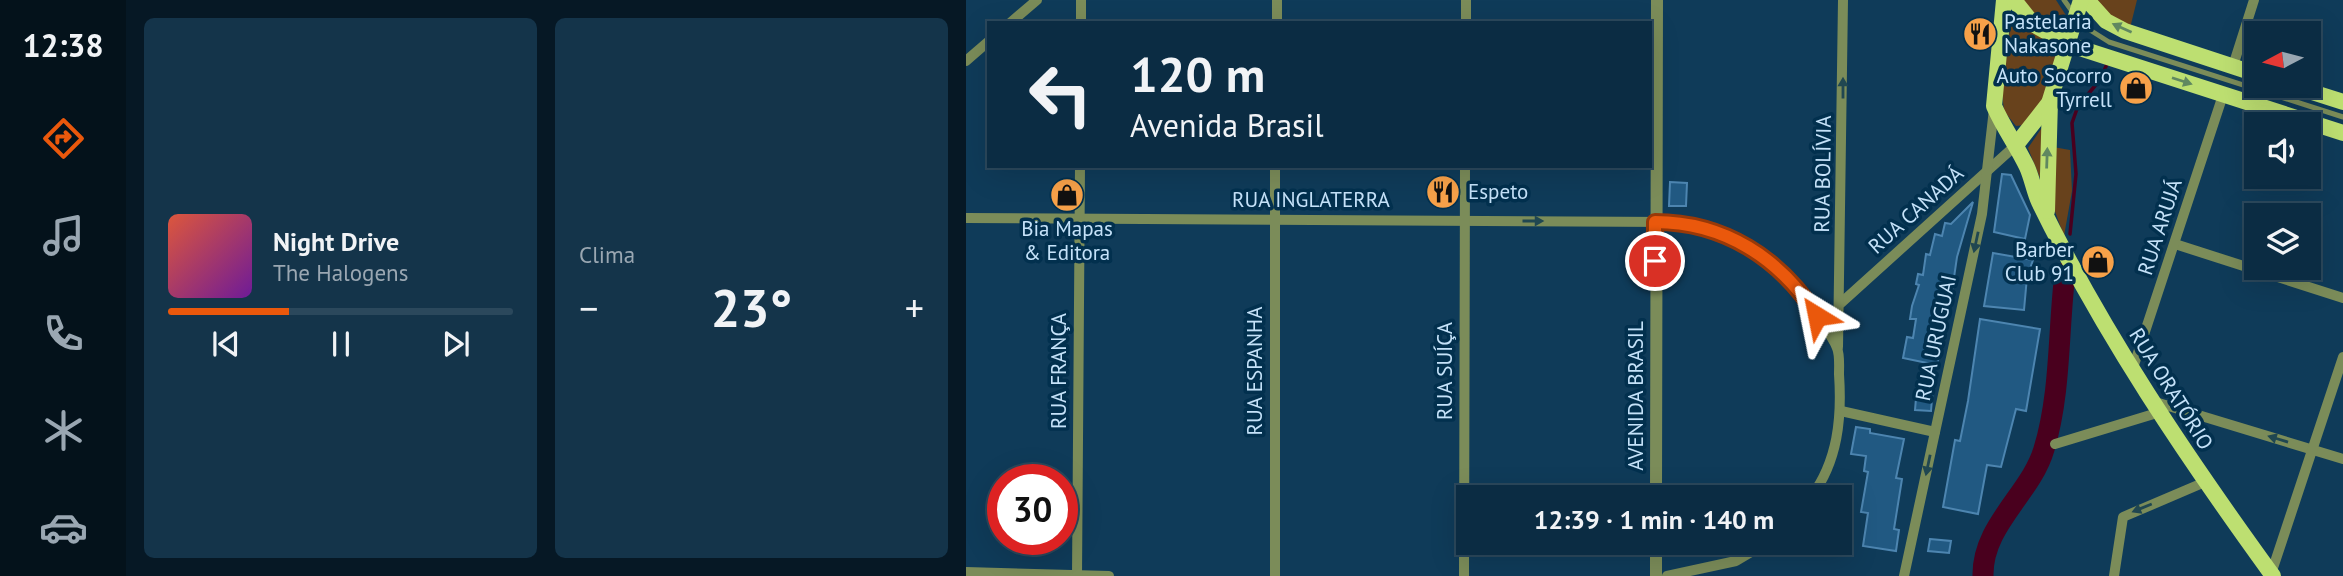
<!DOCTYPE html>
<html lang="pt">
<meta charset="utf-8">
<style>
body{margin:0;font-family:"PT Sans",sans-serif;background:#14344a;color:#f1f3f6;height:100vh;display:flex;flex-direction:column;font-size:26px;white-space:nowrap}
*{box-sizing:border-box;margin:0}
p{font-size:23px;color:#9aa7b2}
.icon{flex:none;width:38px;height:38px;fill:none;stroke:currentColor;stroke-width:2;stroke-linecap:round;stroke-linejoin:round}
.map{position:relative;flex:1;overflow:hidden}
.drawer{display:flex;flex-direction:column;gap:18px;padding:18px;background:#061825;width:840px}
.drawer>*{flex:none}
.banner{position:absolute;left:21px;top:21px;width:665px;height:147px;border-radius:0px;box-shadow:0 7px 28px #0002,0 0 0 2px #2b485c;background:#0b2c43;color:#f1f3f6;overflow:hidden}
.needle{width:46px;rotate:263deg}
.buttons{position:absolute;left:1278px;top:21px;display:grid;gap:14px}
.buttons a{display:grid;place-items:center;width:77px;height:77px;border-radius:0px;background:#0b2c43;box-shadow:0 7px 28px #0002,0 0 0 2px #2b485c;font-size:35px}
.speed{position:absolute;left:21px;top:464px;display:flex;gap:14px;font-size:35px;font-weight:700;text-align:center}
.speed>*{display:grid;place-content:center;width:91px;height:91px;border-radius:50%;background:#0b2c43;box-shadow:0 7px 28px #0002,0 0 0 2px #2b485c;line-height:1}
.speed .limit{border:10px solid #d22;background:#fff;color:#111}
.pin{position:absolute;display:grid;place-items:center;width:60px;height:60px;color:#fff;margin:-30px;border:4px solid #fff;border-radius:50%;box-shadow:0 2px 7px #0007}
.me{position:absolute;width:77px;margin:-38px;rotate:325deg;stroke-linejoin:round;filter:drop-shadow(0 0 5px #0008)}
.turn{display:flex;align-items:center;gap:24px;height:147px;padding:0 28px;font-size:32px}
.turn .icon{width:91px;height:91px;stroke-width:2.5}
.turn b{display:block;font-size:49px;line-height:60px}
.big{font-size:52px;font-weight:800;line-height:1.1}
.drawer .card{flex:1;display:flex;flex-direction:column;justify-content:center;gap:10px;min-width:0;padding:0 24px;border-radius:10px;background:#14344a}
.song{display:flex;align-items:center;gap:21px}
.cover{width:84px;height:84px;border-radius:10px;background:linear-gradient(135deg,hsl(10 70% 55%),hsl(280 70% 35%))}
.played{height:7px;border-radius:4px;background:linear-gradient(90deg,#ea580c 35%,#2b485c 35%)}
.keys{display:flex;justify-content:space-around;direction:ltr}
.heat{display:flex;justify-content:space-between;align-items:center;font-size:38px;direction:ltr}
.drawer .tiles{flex:1;display:grid;gap:18px;grid-template-columns:repeat(2,1fr)}
.trip{position:absolute;left:490px;top:485px;width:396px;height:70px;border-radius:0px;background:#0b2c43;box-shadow:0 7px 28px #0002,0 0 0 2px #2b485c;font-weight:800;line-height:70px;text-align:center}
main{display:flex;flex:1;min-height:0}
.menu{display:flex;flex-direction:column;width:126px;justify-content:space-around;align-items:center;background:#04121b;color:#9aa7b2}
.menu .icon{width:49px;height:49px}
.menu .current{color:#ea580c}
.menu b{font-size:32px;color:#f1f3f6}
.map>svg:first-child{display:block}
</style>
<main>
<nav class="menu">
<b>12:38</b>
<svg class="icon current" aria-label="directions" viewBox="0 0 24 24"><path d="M12 3l9 9-9 9-9-9zM9 14v-3h6M13 9l2 2-2 2"/></svg>
<svg class="icon" aria-label="music" viewBox="0 0 24 24"><path d="M9 18V5l10-2v13"/><circle cx="6" cy="18" r="3"/><circle cx="16" cy="16" r="3"/></svg>
<svg class="icon" aria-label="phone" viewBox="0 0 24 24"><path d="M5 4h4l2 5-3 2q2 4 5 5l2-3 5 2v4C11 20 4 13 5 4z"/></svg>
<svg class="icon" aria-label="climate" viewBox="0 0 24 24"><path d="M12 3v18M4 7l16 10M4 17L20 7"/></svg>
<svg class="icon" aria-label="car" viewBox="0 0 24 24"><path d="M5 17H2v-5l4-1 3-4h7l3 4 3 1v5h-3M9 17h6M6 11h13"/><circle cx="7" cy="17" r="2"/><circle cx="17" cy="17" r="2"/></svg>
</nav>
<section class="drawer">
<div class="tiles">
<div class="card">
<div class="song"><i class="cover"></i><div><b>Night Drive</b><p>The Halogens</p></div></div>
<div class="played"></div>
<div class="keys"><svg class="icon" aria-label="previous" viewBox="0 0 24 24"><path d="M18 5L8 12l10 7zM5 5v14"/></svg><svg class="icon" aria-label="pause" viewBox="0 0 24 24"><path d="M8 5v14M16 5v14"/></svg><svg class="icon" aria-label="next" viewBox="0 0 24 24"><path d="M6 5l10 7-10 7zM19 5v14"/></svg></div>
</div>
<div class="card"><p>Clima</p>
<div class="heat"><a>−</a><b class="big">23°</b><a>+</a></div>
</div>
</div>
</section>
<div class="map">
<svg width="1377" height="576" viewBox="0 0 1377 576">
<rect width="100%" height="100%" fill="#0f3b59"/>
<g fill="#68421c">
<path d="M1055,0H1090L1101,17L1098,34L1083,31Z"/>
<path d="M1128,0H1171L1164,28L1143,17Z"/>
<path d="M1046,12L1071,35L1096,48L1081,96L1059,125L1050,126L1038,111L1036,92Z"/>
<path d="M1077,126L1074,178L1062,148Z"/>
<path d="M1087,147L1104,150L1106,191L1098,236L1087,206Z"/>
</g>
<g fill="none" stroke-linecap="round" stroke-linejoin="round">
<path stroke="#49001e" stroke-width="3.5" d="M1104,234L1110,174L1106,123L1112,106L1134,80L1141,64"/>
<path stroke="#49001e" stroke-width="21" d="M1017,576C1016,525 1065,494 1078,449C1095,393 1092,331 1099,273"/>
</g>
<g fill="#215982" stroke="#4d85b0" stroke-width="2">
<path d="M1036,174L1045,175L1064,215L1059,239L1028,232Z"/>
<path d="M704,182L721,183L720,206H703Z"/>
<path d="M1007,202L991,257L986,291L980,308L977,307L974,327L979,328L971,365L937,358L941,337L947,338L950,319H944L946,306L953,285L950,284L952,274L957,275L960,254L964,255L969,234L976,236L979,223L985,224Z"/>
<path d="M1027,253L1067,260L1061,277L1058,310L1018,306Z"/>
<path d="M1014,319L1074,329L1060,411L1050,409L1035,467L1021,465L1012,514L977,507L989,440L994,441L1002,401Z"/>
<path d="M951,386L967,387L965,411L949,410Z"/>
<path d="M890,427L904,429V433L938,439L930,478L936,479L928,529L933,530L930,551L897,546L902,513L895,512L902,472L898,471L900,456L885,454Z"/>
<path d="M964,539L985,541L983,553L962,551Z"/>
</g>
<g fill="none" stroke-linecap="round" stroke-linejoin="round">
<path stroke="#7b8c59" stroke-width="5" d="M1098,0L1116,25L1143,42L1377,117"/>
<g stroke="#7b8c59" stroke-width="10">
<path d="M44,23L71,0"/>
<path d="M115,23V0"/>
<path d="M311,23V0"/>
<path d="M500,23V0"/>
<path d="M0,61L23,41"/>
<path d="M1267,66L1288,0"/>
<path d="M0,218L703,222C768,231 816,261 851,316C857,326 867,337 871,348C874,355 873,366 873,374C876,418 872,461 845,497"/>
<path d="M1209,244L1377,298"/>
<path d="M875,303L1050,145"/>
<path d="M872,347L877,0"/>
<path d="M1166,371L1257,95"/>
<path d="M1186,401L1377,459"/>
<path d="M875,411L969,432"/>
<path d="M1089,444L1191,413"/>
<path d="M0,572L143,576"/>
<path d="M1305,574L1377,357"/>
<path d="M111,576L114,166"/>
<path d="M309,576V166"/>
<path d="M498,576L499,166"/>
<path d="M701,576L770,561L802,542"/>
<path d="M938,576L1016,214L1028,109"/>
<path d="M1148,576L1157,517L1239,482"/>
</g>
<g stroke="#7b8c59" stroke-width="12">
<path d="M690,497L691,0"/>
<path d="M690,542V576"/>
</g>
<g stroke="#bddf71" stroke-width="16">
<path d="M1038,0L1028,106C1037,127 1051,146 1061,167C1066,178 1068,191 1073,202C1138,335 1220,456 1307,576"/>
<path d="M1048,0L1067,24L1104,45L1377,133"/>
<path d="M1121,0L1140,21L1159,31L1290,74"/>
<path d="M1327,86L1377,102"/>
<path d="M1050,145L1083,103"/>
<path d="M1081,211L1084,100L1115,0"/>
</g>
</g>
<defs><path id="oneway-solid" d="M-6-.8H1V-3.2L6.5 0L1 3.2V.8H-6Z" transform="scale(1.75)"/></defs>
<g fill="#608860">
<use href="#oneway-solid" transform="translate(1156 28) rotate(-156)"/>
<use href="#oneway-solid" transform="translate(1216 81) rotate(18)"/>
<use href="#oneway-solid" transform="translate(1081 158) rotate(-88)"/>
</g>
<g fill="#204751">
<use href="#oneway-solid" transform="translate(877 88) rotate(-90)"/>
<use href="#oneway-solid" transform="translate(567 221)"/>
<use href="#oneway-solid" transform="translate(1010 242) rotate(102)"/>
<use href="#oneway-solid" transform="translate(1312 439) rotate(-163)"/>
<use href="#oneway-solid" transform="translate(962 465) rotate(102)"/>
<use href="#oneway-solid" transform="translate(1176 508) rotate(158)"/>
</g>
<g fill="none" stroke-linecap="round" stroke-linejoin="round">
<g stroke="#983908" stroke-width="18">
<path id="route" d="M689,261V222C758,222 814,258 851,316"/>
</g>
<use href="#route" stroke="#ea580c" stroke-width="12"/>
</g>
<defs>
<g id="restaurant-disc" transform="scale(1.75)"><circle r="9.5" fill="#f7a149" stroke="#02304e"/><path d="M-5-6h1v4h1v-4h1v4h1v-4h1v5L-1.5 .5V6h-2V.5L-5-1ZM5-6V6H3V1.5H1.5Q1.5-4 5-6Z" fill="#111"/></g>
<g id="shop-disc" transform="scale(1.75)"><circle r="9.5" fill="#f7a149" stroke="#02304e"/><path d="M-5-2.5h2.3a2.7 3.5 0 0 1 5.4 0H5L5.5 6h-11ZM-1.5-2.5h3a1.5 2.3 0 0 0-3 0Z" fill="#111"/></g>
</defs>
<g fill-rule="evenodd">
<use href="#restaurant-disc" x="1014" y="34"/>
<use href="#shop-disc" x="1170" y="88"/>
<use href="#restaurant-disc" x="477" y="192"/>
<use href="#shop-disc" x="101" y="195"/>
<use href="#shop-disc" x="1132" y="262"/>
</g>
<g text-anchor="middle" stroke-width="7" stroke-linejoin="round" paint-order="stroke">
<g font-size="21" fill="#c5e2f9" stroke="#02304e" text-anchor="start">
<text x="1038" y="29">Pastelaria<tspan x="1038" dy="24">Nakasone</tspan></text>
<text x="1146" y="83" text-anchor="end">Auto Socorro<tspan x="1146" dy="24">Tyrrell</tspan></text>
<text x="502" y="199">Espeto</text>
<text x="101" y="236" text-anchor="middle">Bia Mapas<tspan x="101" dy="24">&amp; Editora</tspan></text>
<text x="1108" y="257" text-anchor="end">Barber<tspan x="1108" dy="24">Club 91</tspan></text>
</g>
<g font-size="21" fill="#c5e2f9" stroke="#02304e">
<text transform="translate(857 174) rotate(-89)" y="7">RUA BOLÍVIA</text>
<text x="345" y="207">RUA INGLATERRA</text>
<text transform="translate(950 210) rotate(-42)" y="7">RUA CANADÁ</text>
<text transform="translate(1194 227) rotate(-72)" y="7">RUA ARUJÁ</text>
<text transform="translate(970 338) rotate(-78)" y="7">RUA URUGUAI</text>
<text transform="translate(93 371) rotate(-90)" y="7">RUA FRANÇA</text>
<text transform="translate(289 371) rotate(-90)" y="7">RUA ESPANHA</text>
<text transform="translate(479 371) rotate(-90)" y="7">RUA SUÍÇA</text>
<text transform="translate(1205 389) rotate(58)" y="7">RUA ORATÓRIO</text>
<text transform="translate(670 396) rotate(-90)" y="7">AVENIDA BRASIL</text>
</g>
</g>
</svg>
<div class="buttons">
<a><svg class="needle" viewBox="-14 -14 28 28"><path d="M0-13l5 13h-10z" fill="#e53935"/><path d="M0 13l5-13h-10z" fill="#9aa7b2"/></svg></a>
<a><svg class="icon" aria-label="sound" viewBox="0 0 24 24"><path d="M4 9h4l5-4v14l-5-4H4zM17 9q2 3 0 6"/></svg></a>
<a><svg class="icon" aria-label="layers" viewBox="0 0 24 24"><path d="M12 4l9 5-9 5-9-5zM3 14l9 5 9-5"/></svg></a>
</div>
<div class="speed"><div class="limit">30</div></div>
<div class="pin" style="left:689px;top:261px;background:#d93025"><svg class="icon" aria-label="arrive" viewBox="0 0 24 24"><path d="M6 21V4h12l-3 4 3 4H6"/></svg></div>
<svg class="me" style="left:851px;top:316px" viewBox="-20 -20 40 40"><path d="M0-17L14 15 0 8-14 15z" fill="#ea580c" stroke="#fff" stroke-width="4"/></svg>
<div class="trip">12:39 · 1 min · 140 m</div>
<div class="banner">
<div class="turn"><svg class="icon" aria-label="left" viewBox="0 0 24 24"><path d="M17 20v-9H6M10 6l-5 5 5 5"/></svg><div><b>120 m</b>Avenida Brasil</div></div>
</div>
</div>
</main>
